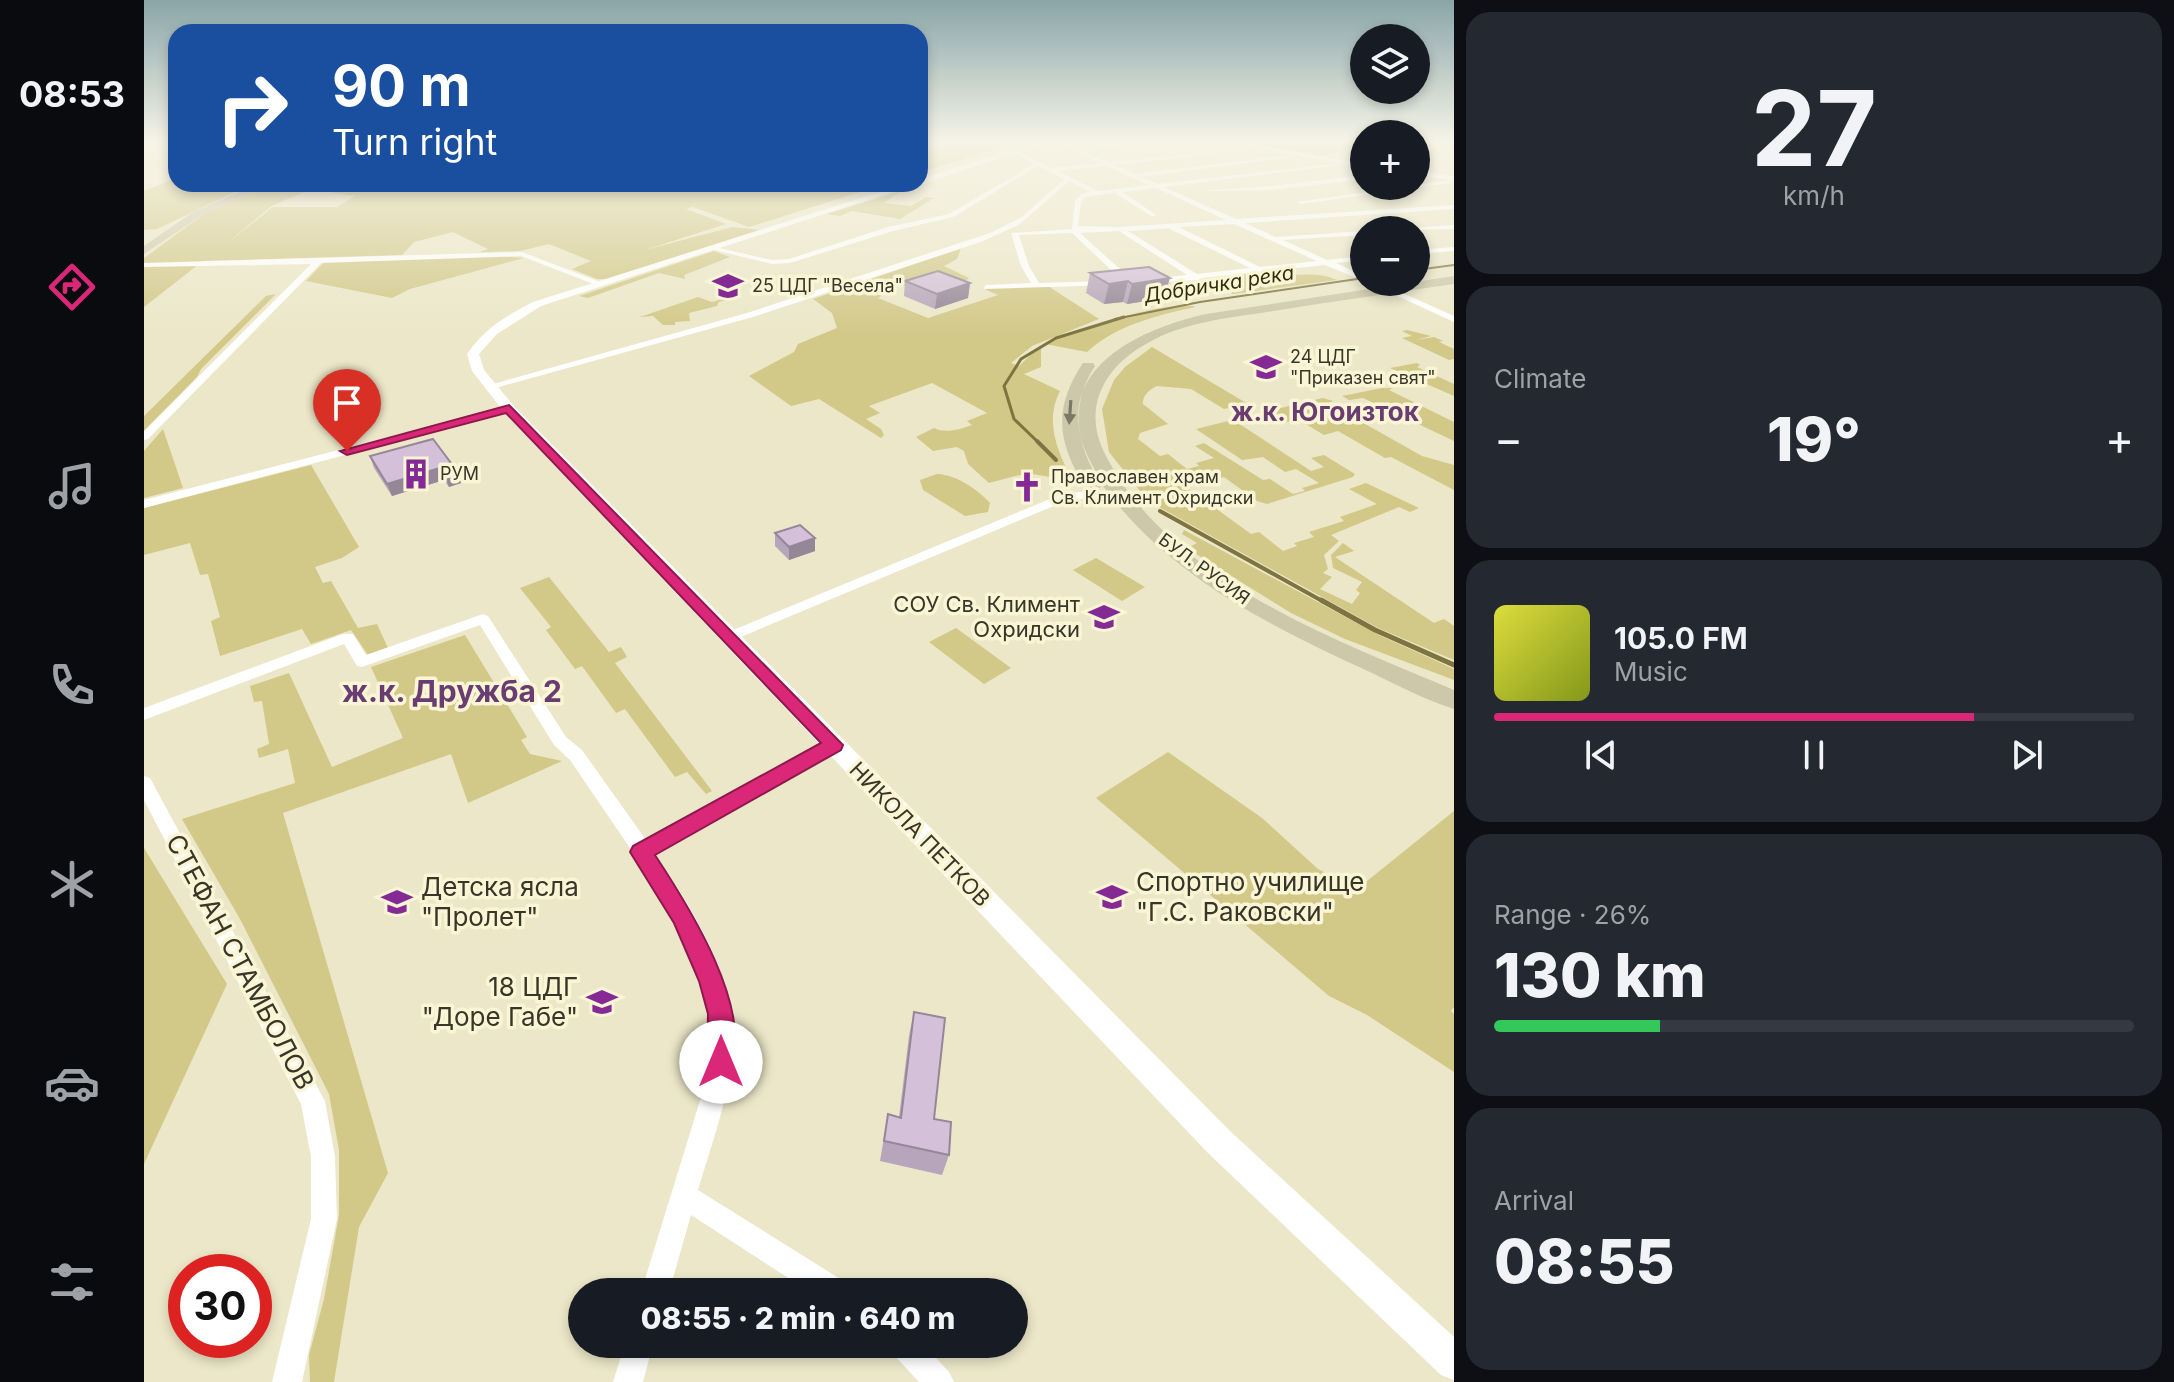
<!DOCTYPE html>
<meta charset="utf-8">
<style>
body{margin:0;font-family:Inter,sans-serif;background:#242831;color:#f1f3f6;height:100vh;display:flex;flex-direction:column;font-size:30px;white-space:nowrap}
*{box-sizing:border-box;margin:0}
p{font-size:26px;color:#9ea1a6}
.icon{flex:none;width:44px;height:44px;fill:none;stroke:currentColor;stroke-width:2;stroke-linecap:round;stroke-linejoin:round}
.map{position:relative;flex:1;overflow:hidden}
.panel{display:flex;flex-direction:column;gap:12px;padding:12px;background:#0d0f14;width:720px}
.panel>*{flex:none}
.guide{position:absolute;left:24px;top:24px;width:760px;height:168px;border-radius:24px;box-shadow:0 4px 12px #0003;background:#1a4fa0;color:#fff;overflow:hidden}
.fabs{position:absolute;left:1206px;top:24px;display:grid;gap:16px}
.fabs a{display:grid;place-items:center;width:80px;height:80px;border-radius:50%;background:#171b24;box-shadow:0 4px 12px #0003;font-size:40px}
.speed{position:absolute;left:24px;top:1254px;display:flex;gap:16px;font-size:40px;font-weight:700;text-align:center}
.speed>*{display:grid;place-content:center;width:104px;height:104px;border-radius:50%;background:#171b24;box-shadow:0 4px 12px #0003;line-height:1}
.speed .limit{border:12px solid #d22;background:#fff;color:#111}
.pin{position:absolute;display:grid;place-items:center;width:68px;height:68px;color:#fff;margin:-82px -34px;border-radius:50% 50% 50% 0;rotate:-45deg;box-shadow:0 0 8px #0007}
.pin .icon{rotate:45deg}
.me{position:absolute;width:88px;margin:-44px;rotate:0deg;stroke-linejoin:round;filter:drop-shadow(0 0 6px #0008)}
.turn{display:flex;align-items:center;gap:28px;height:168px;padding:0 32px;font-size:36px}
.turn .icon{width:104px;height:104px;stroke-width:2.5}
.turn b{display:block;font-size:56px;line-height:68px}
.big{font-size:60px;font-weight:800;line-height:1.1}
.panel .tile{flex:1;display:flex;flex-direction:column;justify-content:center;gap:12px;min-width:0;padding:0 28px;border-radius:24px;background:#242831}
.panel .dial{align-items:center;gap:0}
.dial b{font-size:104px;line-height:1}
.song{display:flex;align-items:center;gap:24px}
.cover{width:96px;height:96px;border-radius:12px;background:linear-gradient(135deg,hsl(60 70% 55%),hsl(70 70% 35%))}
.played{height:8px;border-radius:4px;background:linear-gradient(90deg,#db2777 75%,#363941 75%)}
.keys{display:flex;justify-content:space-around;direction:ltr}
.heat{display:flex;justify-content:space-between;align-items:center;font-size:44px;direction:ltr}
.charge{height:12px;border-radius:6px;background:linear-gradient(90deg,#34c759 26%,#363941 0)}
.trip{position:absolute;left:424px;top:1278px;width:460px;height:80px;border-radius:40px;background:#171b24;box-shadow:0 4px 12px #0003;font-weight:800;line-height:80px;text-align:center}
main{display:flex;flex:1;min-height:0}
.tabs{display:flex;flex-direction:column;width:144px;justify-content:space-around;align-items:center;background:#090b0e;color:#9ea1a6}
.tabs .icon{width:56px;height:56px}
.tabs .on{color:#db2777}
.tabs b{font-size:36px;color:#f1f3f6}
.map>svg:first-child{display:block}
</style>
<main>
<nav class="tabs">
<b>08:53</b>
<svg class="icon on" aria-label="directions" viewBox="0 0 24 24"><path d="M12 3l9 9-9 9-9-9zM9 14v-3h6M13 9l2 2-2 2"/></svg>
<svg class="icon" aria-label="music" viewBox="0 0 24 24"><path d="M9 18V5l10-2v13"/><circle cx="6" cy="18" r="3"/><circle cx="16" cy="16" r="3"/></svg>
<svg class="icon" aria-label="phone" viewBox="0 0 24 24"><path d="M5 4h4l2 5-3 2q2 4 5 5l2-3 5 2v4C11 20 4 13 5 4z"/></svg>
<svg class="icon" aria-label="climate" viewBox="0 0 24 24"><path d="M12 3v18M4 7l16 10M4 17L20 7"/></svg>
<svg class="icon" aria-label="car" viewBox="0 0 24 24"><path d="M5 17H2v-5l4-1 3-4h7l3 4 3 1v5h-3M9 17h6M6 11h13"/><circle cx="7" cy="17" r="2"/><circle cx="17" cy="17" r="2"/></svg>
<svg class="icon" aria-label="filters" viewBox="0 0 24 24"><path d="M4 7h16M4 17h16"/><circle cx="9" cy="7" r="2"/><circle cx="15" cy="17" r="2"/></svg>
</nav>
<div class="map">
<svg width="1310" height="1382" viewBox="0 0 1310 1382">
<rect width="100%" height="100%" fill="#ece7c8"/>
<g fill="#d2c888">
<path d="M776,142H873L776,173Z"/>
<path d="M1095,142H1220V145L1174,157Z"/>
<path d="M32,178V184H108L13,229L0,230V191Z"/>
<path d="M129,184H180L129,205L82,244L129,207H193L211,196L187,193L206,184H741L605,227L549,207L542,209L582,224L501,250L588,227L615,230L464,279H453L428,269L447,261L405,244L376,251L336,252L344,249L309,232L270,242L258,255L59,261L0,307V258L60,214Z"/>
<path d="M757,191L740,203L767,206L782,197L790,198L756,219L708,211L696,216L683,214Z"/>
<path d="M817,248L813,259L800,266L825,278L818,284L753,286L734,298L784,318L854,295L838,288L904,286L955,319L888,346L867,363L875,366C883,359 890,350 899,345C923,332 1028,298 1052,307C1014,315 972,325 943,352L901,344L897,349V367L880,374L916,391C900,422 914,453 929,481L883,473L845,483L824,464L820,451L813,447L789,451L772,437L790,428C801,434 817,429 828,425L823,421L843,413L788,383L725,406L736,413L722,419L737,429L740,435L737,438L675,399L647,406L605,376L650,352L654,344L693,328L688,313L669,299Z"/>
<path d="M570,251L586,257L540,275L541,279L515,273L444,298L435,296Z"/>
<path d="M354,256L380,258L266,289L248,298L162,281L181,261Z"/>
<path d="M1125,272C1150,279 1170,269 1193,280L1089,294L1060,279Z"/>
<path d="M132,294L57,369L53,377L0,431V416L122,296Z"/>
<path d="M588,296L590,298L575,302L573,306L545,313L546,321L531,322V325H519L509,316L496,317L554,297L568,302Z"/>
<path d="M1263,330L1287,336L1272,340L1290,337L1299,341L1295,342L1310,349V359L1305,360L1258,338L1268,336L1258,331Z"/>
<path d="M1008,347L1104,404L1080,409L1047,389L1013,386C1006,389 998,396 999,404L1024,424L996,433L994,439L1016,456L1024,454L1043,469L1055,466L1052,463L1070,458L1051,446L1060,443L1119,480L1126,479L1149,494L1161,491L1158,488L1175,483L1152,469L1141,472L1119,457L1098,460L1052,429L1084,421L1094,423L1167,471L1180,467L1167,458L1180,455L1211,474L1209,477L1123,504L1113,501L1080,477L1041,486L1107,534L1115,532L1139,551L1153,546L1150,543L1170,537L1165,532L1200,521L1196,517L1233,504L1205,489L1222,483L1275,508L1266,512L1255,507L1187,535L1195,541L1180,555L1184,569L1179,573L1188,577L1176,589L1208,604L1216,593L1212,590L1218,582L1189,568L1187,555L1199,543L1210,551L1191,557L1290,623L1300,619L1310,626V660L1234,628L1004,501L965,452L958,409L970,380L981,367Z"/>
<path d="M1273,363L1276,365L1273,367L1310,384V396L1246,368Z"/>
<path d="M1238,388H1249L1245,390L1310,422V441L1219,398L1205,400L1198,396Z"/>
<path d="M1179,398L1189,401L1184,403L1278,456L1310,465V490L1247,457L1241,458L1194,431L1180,435L1155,420L1142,422L1124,411Z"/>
<path d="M19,429L39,488L0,498V451Z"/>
<path d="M167,465L215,547L198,558L171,567L179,583L187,581L214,628L233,624L244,648L224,655L207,630L167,644L158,629L76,656L67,621L76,617L64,574L56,575L46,543L0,555V508Z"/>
<path d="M793,474C813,475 833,489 846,503L844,512L821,516L779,490L776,480Z"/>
<path d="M1040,530L1235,635L1310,669V680L1201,639L1147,613L1049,552L1045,547L1053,543L1038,534Z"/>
<path d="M952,558L1001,587L978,601L929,570Z"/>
<path d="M405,577L465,652L477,647L483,657L471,663L568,791L562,794L543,772L531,777L481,709L472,713L438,666L431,669L402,630L407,627L376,588Z"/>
<path d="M812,628L867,668L840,684L785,642Z"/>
<path d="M321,635L383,737L377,740L386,754L418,761L324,803L307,754L139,813L244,1173L215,1227L190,1382H166L165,1355L180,1299L195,1215V1150L185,1094L96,919L38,819L151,783L144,749L115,758L113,749L125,744L118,701L110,702L106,686L145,673L188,767L259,738L227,667Z"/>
<path d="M1024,752L1118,818L1174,869L1207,886L1223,881L1310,811V1007L1307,1011L1310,1014V1072L1223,1015L1185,996L952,798Z"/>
<path d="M0,848L83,984L0,1164Z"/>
</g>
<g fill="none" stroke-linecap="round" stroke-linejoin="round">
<g stroke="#7d7440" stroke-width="2">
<path d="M1272,270L1310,265"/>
<path d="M971,319L1056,302L1220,278"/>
</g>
<path stroke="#7d7440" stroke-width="3" d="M895,443L870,419L860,386L877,359L912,338L980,317"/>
<g stroke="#7d7440" stroke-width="4">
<path d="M893,441L912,460"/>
<path d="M1016,511L1180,602"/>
</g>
<path stroke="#7d7440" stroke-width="5" d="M1177,600L1231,630L1310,665"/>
<g fill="#fff" fill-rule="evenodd">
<path d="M912,142L925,145L1048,142L929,147L964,162L1109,149L970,165L991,174L1147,155L1150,157L996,177L1014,184L1194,163L1197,165L1020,187L1092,219L1310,205V209L1101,223L1131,237L1220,231V235L1139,240L1183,260L1220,256V260L1192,263L1220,276V281L1181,265L1058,278L1054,280L1007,283L1004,279L1043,275L975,231L936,233L989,281V285H983L928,233L875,235L885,266L895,283L964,281L967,285L839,289L842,285L887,283L877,266L867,233L928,229L931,201L937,194L946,192L925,181L876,224L837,242L609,317L351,388L342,386L603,313L846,233L878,217L920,179L894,166L809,217L749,231L646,263L628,264L562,248L566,246L628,260L645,259L744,227L805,214L890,164L869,153L871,150L908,168L956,163ZM962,166L1005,185L954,191L914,171ZM1012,188L1082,220L976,227L934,226L937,201L941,197L971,193L1007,216H1011V214L978,192ZM1090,224L1173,261L1116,267L1035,227ZM1026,228V229L1106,268L1053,274L984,231Z"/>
<path d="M1220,175V179L1127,190L1055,191L1127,186Z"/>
<path d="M1308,180L1306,183L1156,204L1153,202Z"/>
<path d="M1310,225V229L1259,230L1263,228Z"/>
<path d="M1310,247V251L1272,254V250Z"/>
<path d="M378,252L459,283L452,285L377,256L177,263L4,439L0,440V431L167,264L0,267V263Z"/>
<path d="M1223,282H1234L1310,316V322Z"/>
<path d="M365,406L370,409L369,411L0,508V500Z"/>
<path d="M955,490L961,494L959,497L924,500L592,639H582L580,636L582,633L918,494Z"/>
<path d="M339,614L344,616L422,737L438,750L502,840L684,741H696L699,745L696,749L511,853C548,909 592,976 589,1045C586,1095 568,1143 554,1190L701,1282L705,1292H666L547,1215L525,1292H497L558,1094L566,1045L565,1015L557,982L530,920L488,851L426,760L410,745L336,625L218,667L213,666L200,644L0,720V708L199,634H209L222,655Z"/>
<path d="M0,776L6,778L181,1101L191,1157L193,1219L158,1382H128L167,1219V1157L157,1104L0,800Z"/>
<path d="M481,1344H509L499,1382H469Z"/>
<path d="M745,1344H779L805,1372L810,1382H775L749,1354Z"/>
</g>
<g fill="#fff" fill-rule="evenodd">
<path d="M893,142H904L779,184H775L776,179Z"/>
<path d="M1082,142H1099L1220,164V168Z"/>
<path d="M1272,171L1310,176V180L1272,175Z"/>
<path d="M761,184H773L397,306L353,334L335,354L340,370L370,406L1086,1131L1310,1337V1380L1297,1375L1064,1153L360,412L328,371L323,354C340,329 363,315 389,302Z"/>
</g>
<g fill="#cdc8aa" fill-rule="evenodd">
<path d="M1293,142L1310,144V150L1294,144Z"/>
<path d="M114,184H127L57,216L0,254V246L49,212Z"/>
<path d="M1310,276V284C1250,293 1190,301 1130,311C1087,318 1041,321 1002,344C959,368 938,409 961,454C1024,579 1188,638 1310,690V709C1281,700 1253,685 1226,672C1127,627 1025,576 959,486L950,491L944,490C913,445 908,409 939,363H949L951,366C925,406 932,446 958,485C950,467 937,448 935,428C925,358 1009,326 1062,314Z"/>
</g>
</g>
<g fill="#b7a5bb">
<path d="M1005,267L1020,298L983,304L979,302L960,304L942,293L946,273Z"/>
<path d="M761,281L826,283L824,298L791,309L760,296Z"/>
<path d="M289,439L317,483L305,487L300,480L248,496L230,468L226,456Z"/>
<path d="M631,533L671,538V551L645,560L631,546Z"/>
<path d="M770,1012L790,1119L805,1155L798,1175L736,1161L744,1114L755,1117L765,1036Z"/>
</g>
<g fill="#958698">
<path d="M1026,278L1020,298L983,304L988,284Z"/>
<path d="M984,281L979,302L960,304L965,284Z"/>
<path d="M826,283L824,298L791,309L793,294Z"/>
<path d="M296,468L300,480L248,496L243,484Z"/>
<path d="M313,471L317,483L305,487L301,475Z"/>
<path d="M671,538V551L645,560V547Z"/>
</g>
<g fill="#d5c0d9" stroke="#958698" stroke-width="2">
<path d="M1005,267L1026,278L988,284L984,281L965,284L946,273Z"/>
<path d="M794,271L826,283L793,294L761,281Z"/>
<path d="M289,439L313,471L301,475L296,468L243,484L226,456Z"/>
<path d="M656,525L671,538L645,547L631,533Z"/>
<path d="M770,1012L801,1018L790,1119L807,1122L805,1155L740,1141L744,1114L757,1118Z"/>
</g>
<defs><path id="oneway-solid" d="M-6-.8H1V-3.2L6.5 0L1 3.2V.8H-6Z" transform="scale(2)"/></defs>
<use fill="#7b7863" href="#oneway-solid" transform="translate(926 412) rotate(94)"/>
<linearGradient id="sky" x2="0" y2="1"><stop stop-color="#89a5a9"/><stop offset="0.42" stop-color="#f6f4e6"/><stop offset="1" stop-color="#f6f4e6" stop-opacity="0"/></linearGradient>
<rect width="1310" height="336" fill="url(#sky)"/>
<path fill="#db2777" stroke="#8e194d" stroke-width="2" d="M365,405L699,745L697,750L511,855C544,905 611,1010 586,1071L577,1075L567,1071L563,1062L564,1014L555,981L530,923L486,852L489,846L677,743L362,413L203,455L196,451Z"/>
<defs>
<g id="school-bare" transform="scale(2.4)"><path d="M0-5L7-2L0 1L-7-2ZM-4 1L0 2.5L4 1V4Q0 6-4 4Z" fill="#852994" stroke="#f9f5d5" stroke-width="2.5" paint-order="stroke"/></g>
<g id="building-bare" transform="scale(2.4)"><path d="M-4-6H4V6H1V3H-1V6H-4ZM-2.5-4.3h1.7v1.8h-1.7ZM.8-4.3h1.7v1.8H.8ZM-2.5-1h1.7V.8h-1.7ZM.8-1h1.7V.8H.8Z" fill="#852994" stroke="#f9f5d5" stroke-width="2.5" paint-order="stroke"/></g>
<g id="church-bare" transform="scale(2.4)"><path d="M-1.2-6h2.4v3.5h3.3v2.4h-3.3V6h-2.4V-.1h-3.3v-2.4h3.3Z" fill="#852994" stroke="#f9f5d5" stroke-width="2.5" paint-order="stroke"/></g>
</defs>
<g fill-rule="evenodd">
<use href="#school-bare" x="584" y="286"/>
<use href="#school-bare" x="1122" y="367"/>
<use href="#building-bare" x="272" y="474"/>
<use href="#church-bare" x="883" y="487"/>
<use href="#school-bare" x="960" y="617"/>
<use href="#school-bare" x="968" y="897"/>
<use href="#school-bare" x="253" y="902"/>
<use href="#school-bare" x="458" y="1002"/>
</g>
<g text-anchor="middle" stroke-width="7" stroke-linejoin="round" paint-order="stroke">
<g font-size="18" fill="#383629" stroke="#f9f5d5" text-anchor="start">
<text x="608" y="292">25 ЦДГ "Весела"</text>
<text x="1146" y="363">24 ЦДГ<tspan x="1146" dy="21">"Приказен свят"</tspan></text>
<text x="296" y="480">РУМ</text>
<text x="907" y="483">Православен храм<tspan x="907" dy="21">Св. Климент Охридски</tspan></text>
</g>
<g font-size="18" fill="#383629" stroke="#f9f5d5">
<text transform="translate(1060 569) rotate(36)" y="6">БУЛ. РУСИЯ</text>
</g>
<g font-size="20" font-style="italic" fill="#322d0e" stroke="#f9f5d5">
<text transform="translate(1075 284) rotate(-9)" y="7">Добричка река</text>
</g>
<g font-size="22" fill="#383629" stroke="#f9f5d5" text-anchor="end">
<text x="936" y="612">СОУ Св. Климент<tspan x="936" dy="25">Охридски</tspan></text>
</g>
<g font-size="22" fill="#383629" stroke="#f9f5d5">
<text transform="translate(776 834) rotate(46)" y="8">НИКОЛА ПЕТКОВ</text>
</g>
<g font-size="26" font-weight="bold" fill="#6a3d72" stroke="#f9f5d5">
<text x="1181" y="421">ж.к. Югоизток</text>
</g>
<g font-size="26" fill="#383629" stroke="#f9f5d5" text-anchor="start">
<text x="992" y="891">Спортно училище<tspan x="992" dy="30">"Г.С. Раковски"</tspan></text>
<text x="277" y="896">Детска ясла<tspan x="277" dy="30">"Пролет"</tspan></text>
<text x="434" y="996" text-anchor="end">18 ЦДГ<tspan x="434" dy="30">"Доре Габе"</tspan></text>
</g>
<g font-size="26" fill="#383629" stroke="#f9f5d5">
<text transform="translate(96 962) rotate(62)" y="9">СТЕФАН СТАМБОЛОВ</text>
</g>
<g font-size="30" font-weight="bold" fill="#6a3d72" stroke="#f9f5d5">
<text x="308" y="702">ж.к. Дружба 2</text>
</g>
</g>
</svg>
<div class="fabs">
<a><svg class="icon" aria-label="layers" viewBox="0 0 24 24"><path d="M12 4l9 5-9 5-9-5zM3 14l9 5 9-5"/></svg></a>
<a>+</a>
<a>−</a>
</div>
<div class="speed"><div class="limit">30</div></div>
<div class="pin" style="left:203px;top:451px;background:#d93025"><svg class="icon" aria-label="arrive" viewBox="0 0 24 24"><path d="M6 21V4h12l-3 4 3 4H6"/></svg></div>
<svg class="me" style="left:577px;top:1062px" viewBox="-20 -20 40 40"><circle r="19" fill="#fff"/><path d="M0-13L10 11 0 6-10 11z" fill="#db2777"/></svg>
<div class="trip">08:55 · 2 min · 640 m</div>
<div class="guide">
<div class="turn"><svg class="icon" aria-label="right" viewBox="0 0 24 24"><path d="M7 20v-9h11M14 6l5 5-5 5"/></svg><div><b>90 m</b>Turn right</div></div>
</div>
</div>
<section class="panel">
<div class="tile dial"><b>27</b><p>km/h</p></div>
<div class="tile"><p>Climate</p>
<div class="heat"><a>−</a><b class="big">19°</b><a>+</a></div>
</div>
<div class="tile">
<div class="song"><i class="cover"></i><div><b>105.0 FM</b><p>Music</p></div></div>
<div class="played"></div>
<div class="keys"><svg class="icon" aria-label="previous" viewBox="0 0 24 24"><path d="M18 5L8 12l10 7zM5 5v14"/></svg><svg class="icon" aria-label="pause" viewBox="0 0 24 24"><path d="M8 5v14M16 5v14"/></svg><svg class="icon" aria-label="next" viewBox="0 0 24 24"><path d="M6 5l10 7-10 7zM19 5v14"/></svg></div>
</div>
<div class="tile"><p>Range · 26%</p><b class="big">130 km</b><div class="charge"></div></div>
<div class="tile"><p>Arrival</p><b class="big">08:55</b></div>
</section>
</main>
